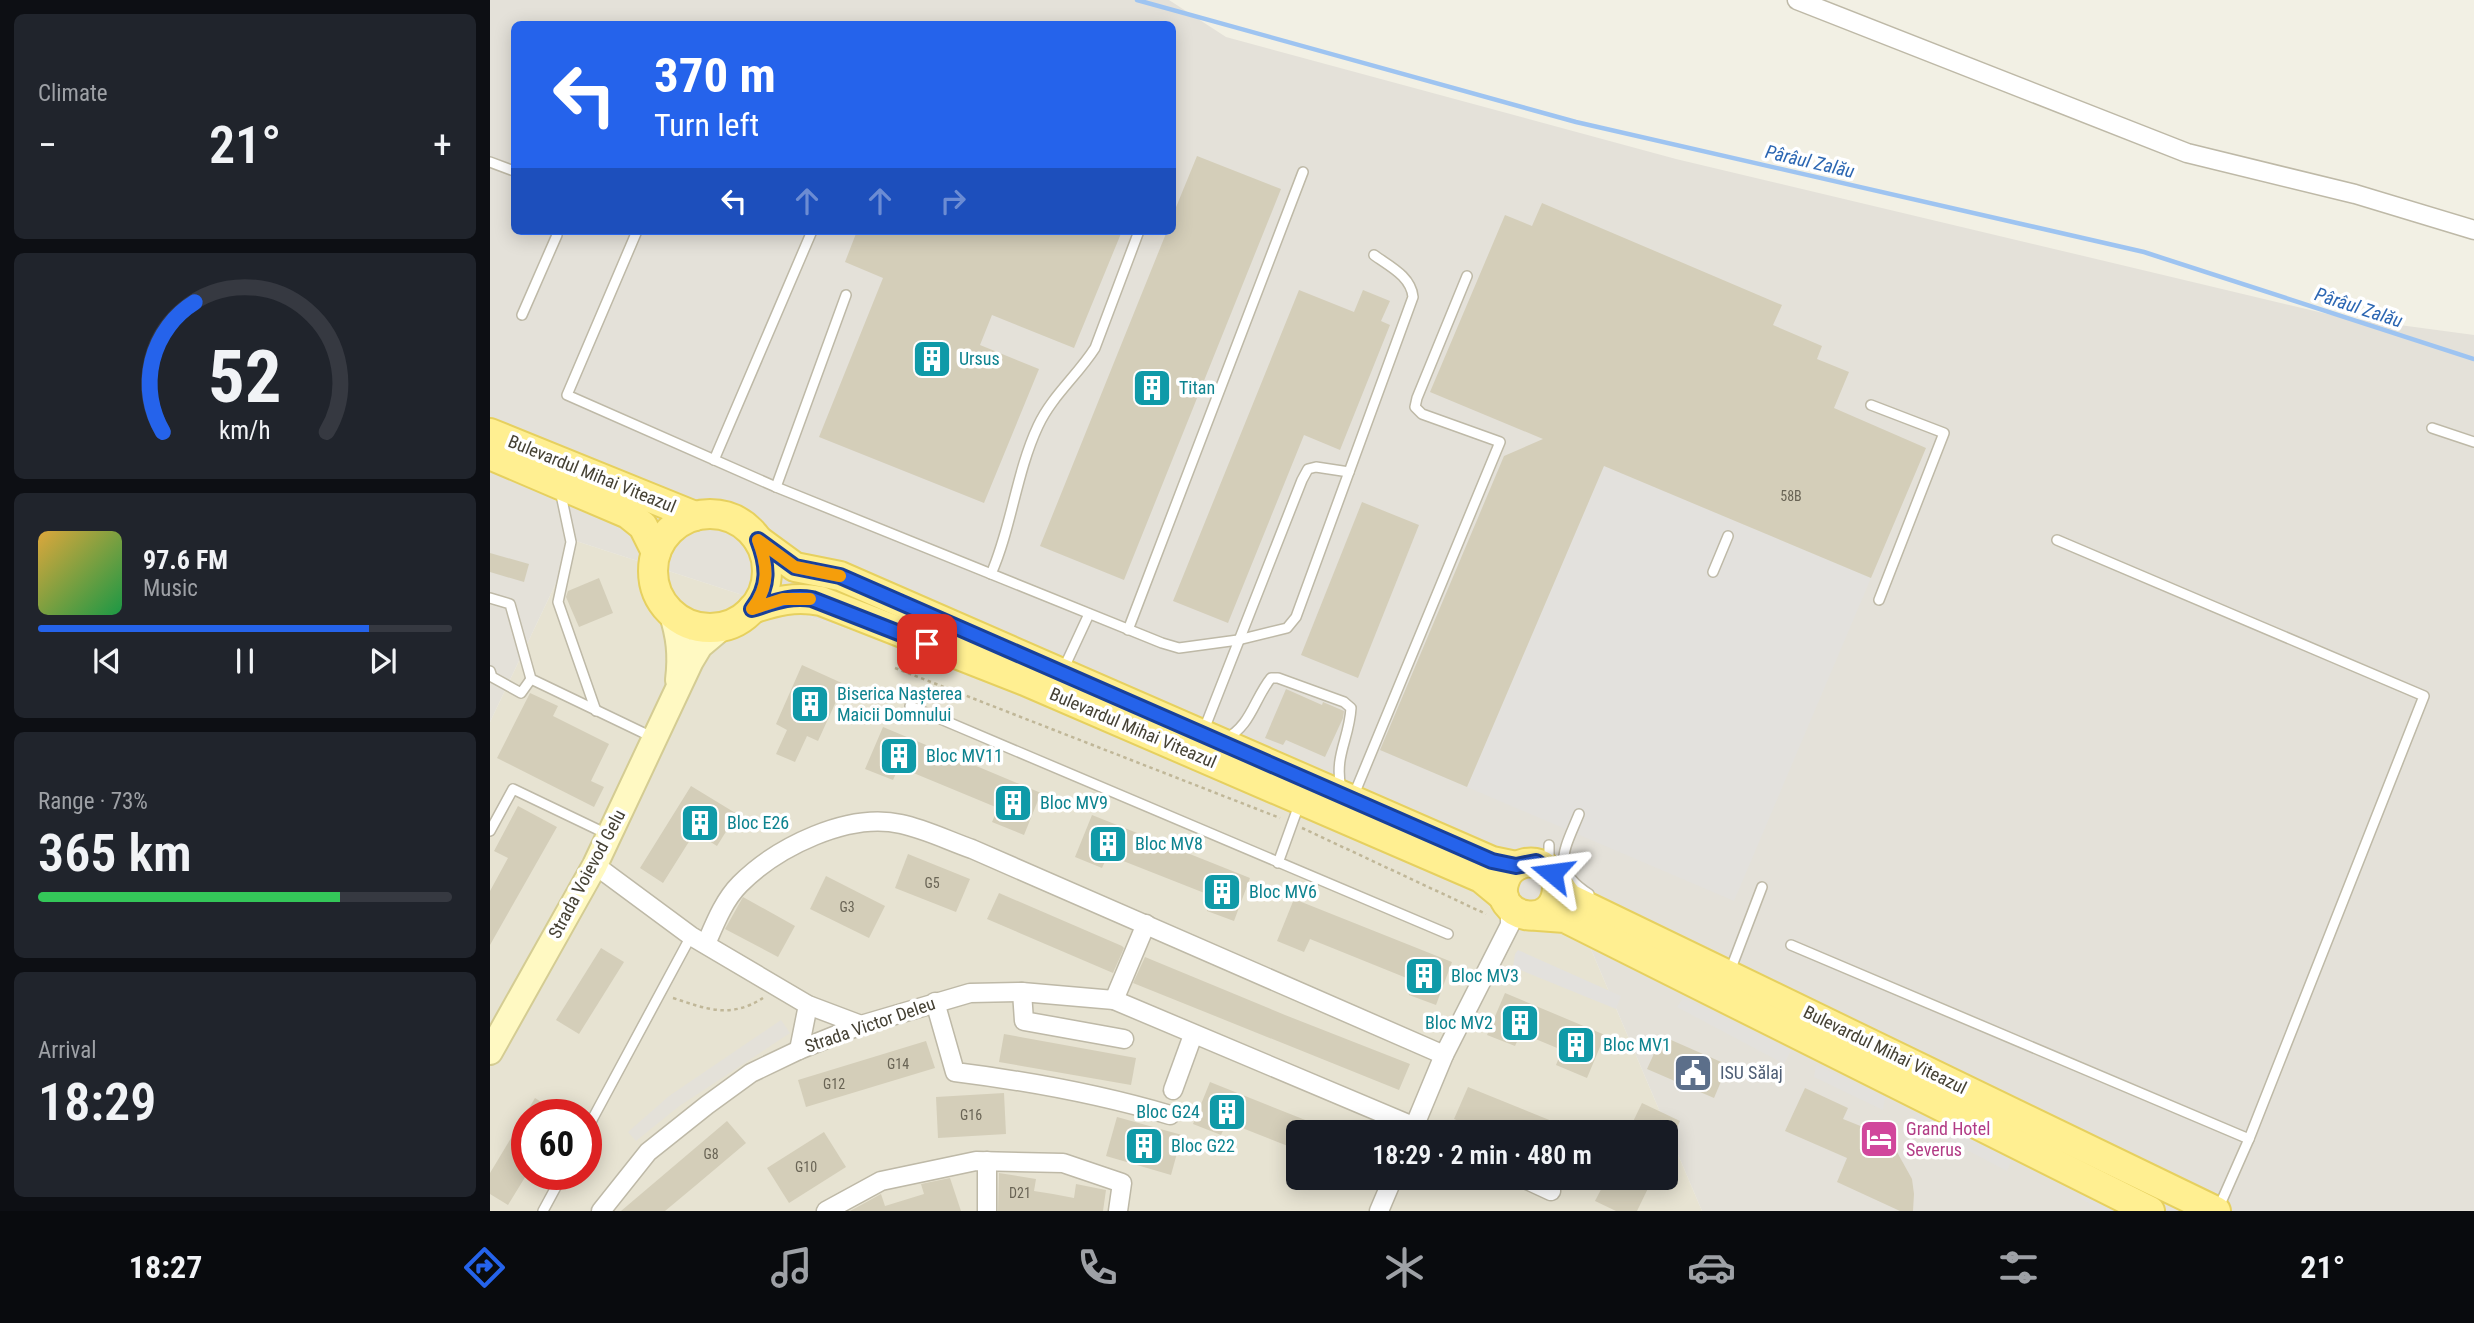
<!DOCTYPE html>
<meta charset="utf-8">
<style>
body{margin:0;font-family:"Roboto Condensed",sans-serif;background:#20242c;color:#f1f3f6;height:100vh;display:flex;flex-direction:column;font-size:26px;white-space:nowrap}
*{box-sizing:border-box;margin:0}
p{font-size:23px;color:#9ea1a6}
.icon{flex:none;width:38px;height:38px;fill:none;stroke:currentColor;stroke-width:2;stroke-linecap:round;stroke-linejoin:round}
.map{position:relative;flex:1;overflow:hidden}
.details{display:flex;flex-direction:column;gap:14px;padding:14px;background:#0d0f14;width:490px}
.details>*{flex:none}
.hud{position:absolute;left:21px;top:21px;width:665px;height:214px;border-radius:10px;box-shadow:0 4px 18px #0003;background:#2563eb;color:#fff;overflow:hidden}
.speed{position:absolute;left:21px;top:1099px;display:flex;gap:14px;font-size:35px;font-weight:700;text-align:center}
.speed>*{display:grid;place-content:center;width:91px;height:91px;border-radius:50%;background:#171b24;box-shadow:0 4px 18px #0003;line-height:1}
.speed .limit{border:10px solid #d22;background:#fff;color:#111}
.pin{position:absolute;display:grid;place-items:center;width:60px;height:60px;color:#fff;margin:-30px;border-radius:14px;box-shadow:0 4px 10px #0006}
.me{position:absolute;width:77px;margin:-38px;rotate:286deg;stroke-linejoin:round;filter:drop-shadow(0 0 5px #0008)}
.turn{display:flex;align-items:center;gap:24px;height:147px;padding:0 28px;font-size:32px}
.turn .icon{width:91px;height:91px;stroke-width:2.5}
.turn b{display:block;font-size:49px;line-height:60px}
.lanes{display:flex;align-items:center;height:66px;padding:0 28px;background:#0003;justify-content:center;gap:35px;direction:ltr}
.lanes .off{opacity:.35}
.big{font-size:52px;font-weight:600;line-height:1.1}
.details .card{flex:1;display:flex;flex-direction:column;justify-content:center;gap:10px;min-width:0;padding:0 24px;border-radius:10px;background:#20242c}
.details .dial{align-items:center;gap:0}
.dial svg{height:182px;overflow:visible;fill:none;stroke:#363941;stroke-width:7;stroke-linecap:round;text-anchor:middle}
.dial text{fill:#f1f3f6;stroke:none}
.song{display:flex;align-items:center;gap:21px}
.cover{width:84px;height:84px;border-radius:10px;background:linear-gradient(135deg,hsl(40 70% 55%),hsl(140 70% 35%))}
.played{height:7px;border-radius:4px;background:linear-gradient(90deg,#2563eb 80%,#363941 80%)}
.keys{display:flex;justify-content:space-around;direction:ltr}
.heat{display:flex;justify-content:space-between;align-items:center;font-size:38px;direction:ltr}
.charge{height:10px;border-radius:5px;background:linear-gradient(90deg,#34c759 73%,#363941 0)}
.trip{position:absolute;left:796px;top:1120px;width:392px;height:70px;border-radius:10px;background:#171b24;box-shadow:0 4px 18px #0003;font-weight:600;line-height:70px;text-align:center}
.tabs{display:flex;height:112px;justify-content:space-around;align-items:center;background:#090b0e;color:#9ea1a6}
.tabs .icon{width:49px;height:49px}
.tabs .active{color:#2563eb}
.tabs b{font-size:32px;color:#f1f3f6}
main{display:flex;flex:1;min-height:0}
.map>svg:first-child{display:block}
</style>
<main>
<section class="details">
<div class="card"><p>Climate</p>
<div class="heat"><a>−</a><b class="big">21°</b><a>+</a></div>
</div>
<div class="card dial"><svg viewBox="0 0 100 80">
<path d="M14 69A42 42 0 1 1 86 69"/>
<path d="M14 69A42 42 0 0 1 28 12" stroke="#2563eb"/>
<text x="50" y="56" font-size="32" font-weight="700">52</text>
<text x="50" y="72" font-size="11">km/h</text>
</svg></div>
<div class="card">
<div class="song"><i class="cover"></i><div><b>97.6 FM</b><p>Music</p></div></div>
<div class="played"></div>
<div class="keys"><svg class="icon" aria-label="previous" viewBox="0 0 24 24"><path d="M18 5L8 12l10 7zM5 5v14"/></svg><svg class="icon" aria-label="pause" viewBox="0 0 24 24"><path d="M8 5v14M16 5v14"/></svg><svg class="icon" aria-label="next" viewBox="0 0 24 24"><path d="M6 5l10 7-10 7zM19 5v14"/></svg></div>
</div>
<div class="card"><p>Range · 73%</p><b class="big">365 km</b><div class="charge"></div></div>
<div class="card"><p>Arrival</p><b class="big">18:29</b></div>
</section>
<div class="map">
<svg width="1984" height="1211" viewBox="0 0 1984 1211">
<rect width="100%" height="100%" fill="#f2f0e4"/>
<path fill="#e7e3d2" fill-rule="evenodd" d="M86,541L561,695L1092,928L1212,1211H0V722ZM37,1115H96V1174H37ZM808,1132H1176V1178H808Z"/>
<g fill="#e4e1d9" fill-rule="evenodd">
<path d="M0,0H679L736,37L1186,159L1850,317L1984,335V1211H1212L1092,928L561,695L86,541L0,722ZM24,24H682V231H24Z"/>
<path d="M291,1020L300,1033L188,1107L146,1141L138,1132L179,1096Z"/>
</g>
<g fill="#e3e1dd">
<path d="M1114,466L1381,578L1244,901L977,787Z"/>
<path d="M1028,950L1131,996L1126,1009L1023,967L1025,954Z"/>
<path d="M1193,998L1301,1050L1294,1064L1187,1007Z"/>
<path d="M1326,1065L1395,1097L1393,1110L1324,1077Z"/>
<path d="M1429,1109L1524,1154L1517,1171L1423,1122Z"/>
<path d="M1594,1191L1632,1211H1613L1590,1198Z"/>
</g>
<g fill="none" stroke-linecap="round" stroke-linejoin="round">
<path stroke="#9ec4f1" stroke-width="4.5" d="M647,0L1086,122L1654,252L1984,359"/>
</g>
<g fill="#d4ceb9">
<path d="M707,156L791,189L634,580L550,546L677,231H682V217Z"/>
<path d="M1052,203L1292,305L1283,325L1332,346L1327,359L1359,372L1344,408L1436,448L1381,578L1114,466L977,787L890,750L1014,456L1053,439L940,392L1015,215L1042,226Z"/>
<path d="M367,231H632L584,348L502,315L490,345L549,369L494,503L329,437L393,278L355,262Z"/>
<path d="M809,290L864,312L873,290L900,301L891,321L900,325L850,450L814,435L738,623L683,601Z"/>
<path d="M872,502L929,525L868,678L811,655Z"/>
<path d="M0,553L39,564L34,582L0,572Z"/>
<path d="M109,578L123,613L89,627L76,597L78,591Z"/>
<path d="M312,665L354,684L328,741L317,736L305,762L286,754L297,730L286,724Z"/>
<path d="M796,689L832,705L833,702L854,711L853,718L835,757L796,740L793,745L775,738Z"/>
<path d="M40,693L68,706L63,716L119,744L101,781L114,787L104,807L7,758Z"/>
<path d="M393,727L551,793L534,835L502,822L508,808L409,767L403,780L375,769Z"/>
<path d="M201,786L247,814L227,846L205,832L173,883L150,868Z"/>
<path d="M28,806L67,827L0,945V891L18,858L4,851Z"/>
<path d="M602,815L760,878L744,921L717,911L722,896L618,855L612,868L585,857Z"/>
<path d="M418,854L480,879L466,912L405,888Z"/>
<path d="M336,876L395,906L379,938L320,909Z"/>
<path d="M509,893L632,946L634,948L623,973L497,919Z"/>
<path d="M253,897L305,926L288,957L235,929Z"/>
<path d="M804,899L962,962L946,1005L919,995L924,981L820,939L814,952L787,941Z"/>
<path d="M111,948L134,962L89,1034L66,1020Z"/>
<path d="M655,957L795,1015L920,1064L909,1090L643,983Z"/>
<path d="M1015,993L1115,1035L1097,1078L1066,1065L1072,1050L1031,1033L1025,1046L997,1035Z"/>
<path d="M514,1034L646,1058L641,1085L509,1062Z"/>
<path d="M1172,1036L1238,1065L1224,1098L1157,1069Z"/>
<path d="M436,1041L445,1068L316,1107L308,1080Z"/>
<path d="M720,1082L843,1131L842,1132H808V1150L737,1122L731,1135L703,1124Z"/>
<path d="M978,1087L1089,1132H996L964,1119Z"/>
<path d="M1315,1088L1358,1108L1353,1119L1373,1127L1370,1133L1407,1152L1422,1179L1424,1194L1423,1211H1410L1347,1182L1357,1158L1295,1131Z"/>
<path d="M514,1093L516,1134L448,1138L446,1097Z"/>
<path d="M45,1098L72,1115H37V1174L18,1205L0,1194V1173Z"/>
<path d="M1152,1103L1190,1121L1185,1132H1138Z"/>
<path d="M627,1117L692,1135L681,1175L616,1156Z"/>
<path d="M237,1121L256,1143L205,1186L175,1211H131Z"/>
<path d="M334,1132L356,1167L299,1203L277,1168Z"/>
<path d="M509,1173L546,1179L544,1191L563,1194L584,1198L586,1184L616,1190L613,1211H508Z"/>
<path d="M460,1178L471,1211H360L391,1194L395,1206L434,1194L431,1184Z"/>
<path d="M1117,1178H1163L1147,1211H1126L1105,1201Z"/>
</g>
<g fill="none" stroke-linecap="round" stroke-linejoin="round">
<g stroke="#beb9a7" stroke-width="12">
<g id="lane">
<path d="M0,162L24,171"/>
<path d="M147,231L77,395L286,487L672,643L689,648L748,640L797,628L806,617L923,297C921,276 899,266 884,255"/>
<path d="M32,315L67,235V231"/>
<path d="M1381,405L1454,433L1389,600"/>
<path d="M1942,428L1984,442"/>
<path d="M224,460L322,231"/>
<path d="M286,487L356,295"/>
<path d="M70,490L81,542L68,602L106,711"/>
<path d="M1567,540L1934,696L1759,1139L1729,1207"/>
<path d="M1223,572L1238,536"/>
<path d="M501,574C522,526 526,473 548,426C562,396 587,376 605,348L649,231"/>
<path d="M0,598L20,604L41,679L162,737"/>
<path d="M638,630L813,172"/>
<path d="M573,670L599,614"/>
<path d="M0,671L2,677L31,693L41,679"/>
<path d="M420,706L958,934"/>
<path d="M713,732L812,480L818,469L826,467L859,472"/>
<path d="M735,739C761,726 764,699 781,678H788L854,702L861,708C859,740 844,755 851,789"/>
<path d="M863,797L1010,442L932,414L925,407L927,398L977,276"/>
<path d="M1089,814C1074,851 1060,869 1099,894"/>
<path d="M0,831L23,789L117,834"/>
<path d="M1059,845V864"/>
<path d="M788,863L810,802"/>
<path d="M1301,945L1759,1139"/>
<path d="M1240,971L1272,887"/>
<path d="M96,1131L201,936"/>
<path d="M53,1211L73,1174"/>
</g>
</g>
<g stroke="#beb9a7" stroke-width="21">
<g id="street">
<path d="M1307,0L1697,153L1865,194L1984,230"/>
<path d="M105,865L201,936L318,1005L371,1025"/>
<path d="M216,944C225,923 234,900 250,884C287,847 358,812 411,824C435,829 459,841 482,849L954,1055"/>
<path d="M532,992L534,1021L634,1039"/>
<path d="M624,1000L656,924"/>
<path d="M445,1002L465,1072C537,1081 609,1094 680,1115"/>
<path d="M309,1050L318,1005"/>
<path d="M683,1090L703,1035"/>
<path d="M922,1132L954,1055L1020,925V907"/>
<path d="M1033,1178L1061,1191"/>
<path d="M111,1211L158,1152L217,1105L261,1073L309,1050L371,1025L480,993L532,992L624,1000L937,1132"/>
<path d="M336,1211L391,1181L486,1161L573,1163L632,1183L628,1211"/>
<path d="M497,1211V1161"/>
<path d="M889,1211L903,1178"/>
</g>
</g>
<g stroke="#d4cc93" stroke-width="28">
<g id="secondary">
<path d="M181,612C189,636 191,655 188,680"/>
<path d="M0,1052L105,865L201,661L210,646L235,625"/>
</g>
</g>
<g stroke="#e6d05f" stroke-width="32">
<g id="primary">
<path d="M0,433L205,516"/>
<path d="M0,455L138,514L153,526L166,552"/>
<circle cx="220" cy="571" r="57"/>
<path d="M268,540L305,567L350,576L1002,861L1026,866"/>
<path d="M262,609C286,601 305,596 331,601L535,681L991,878L1014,897"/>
<path d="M1067,885C1068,934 1000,918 1015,880C1018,871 1026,865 1035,863C1060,858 1065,884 1079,898L1726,1211"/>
<path d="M1048,916L1075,918L1660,1211"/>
</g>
</g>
<g stroke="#c0b798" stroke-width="2.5" stroke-dasharray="3.5 3.5" stroke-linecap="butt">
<path d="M405,668L790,818"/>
<path d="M812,828L996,914"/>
<path d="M183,998C217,1009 240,1019 273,998"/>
</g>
<use href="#lane" stroke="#fff" stroke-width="9"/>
<use href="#street" stroke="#fff" stroke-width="18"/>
<use href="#secondary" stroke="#fff9c2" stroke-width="24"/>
<use href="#primary" stroke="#ffef91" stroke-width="28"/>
</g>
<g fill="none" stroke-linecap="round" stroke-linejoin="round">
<g stroke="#184099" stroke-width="18">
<path id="route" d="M437,644L322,599C300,595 282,603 262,609C280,586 278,566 268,540L305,567L350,576L1002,861L1026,866L1046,862L1062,873"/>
</g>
<use href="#route" stroke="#2563eb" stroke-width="12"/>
<path stroke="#f59e0b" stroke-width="12" d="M320,599H293L262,609C280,586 278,566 268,540L305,567L350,576"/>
</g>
<defs>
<g id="building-square" transform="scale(2.0125)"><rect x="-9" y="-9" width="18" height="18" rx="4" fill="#0f9aa8" stroke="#fff"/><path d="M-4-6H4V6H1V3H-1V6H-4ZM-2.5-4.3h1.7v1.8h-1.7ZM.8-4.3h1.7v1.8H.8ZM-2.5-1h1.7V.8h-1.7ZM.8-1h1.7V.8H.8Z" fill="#fff"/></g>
<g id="civic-square" transform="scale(2.0125)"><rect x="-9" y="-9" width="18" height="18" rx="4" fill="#5c6f8a" stroke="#fff"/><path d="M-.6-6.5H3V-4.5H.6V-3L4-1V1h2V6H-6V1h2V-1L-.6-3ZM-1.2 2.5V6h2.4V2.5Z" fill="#fff"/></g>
<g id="hotel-square" transform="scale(2.0125)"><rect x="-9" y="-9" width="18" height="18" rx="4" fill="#d1479c" stroke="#fff"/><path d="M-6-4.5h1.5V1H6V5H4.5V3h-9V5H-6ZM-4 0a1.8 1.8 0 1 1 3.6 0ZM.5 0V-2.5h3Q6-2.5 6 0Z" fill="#fff"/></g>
</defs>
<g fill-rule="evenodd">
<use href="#building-square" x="442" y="359"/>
<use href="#building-square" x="662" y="388"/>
<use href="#building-square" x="320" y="704"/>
<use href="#building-square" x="409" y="756"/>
<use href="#building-square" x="523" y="803"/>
<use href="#building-square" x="210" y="823"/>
<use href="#building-square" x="618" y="844"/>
<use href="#building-square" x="732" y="892"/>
<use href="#building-square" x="934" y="976"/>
<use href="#building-square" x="1030" y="1023"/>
<use href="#building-square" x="1086" y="1045"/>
<use href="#civic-square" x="1203" y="1073"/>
<use href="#building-square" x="737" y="1112"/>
<use href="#hotel-square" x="1389" y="1139"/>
<use href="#building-square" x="654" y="1146"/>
</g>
<g text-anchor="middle" stroke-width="7" stroke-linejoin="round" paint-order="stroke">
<g font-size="14" fill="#696455">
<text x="1301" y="501">58B</text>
<text x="442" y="888">G5</text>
<text x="357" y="912">G3</text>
<text x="408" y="1069">G14</text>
<text x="344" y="1089">G12</text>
<text x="481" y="1120">G16</text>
<text x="221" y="1159">G8</text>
<text x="316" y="1172">G10</text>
<text x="530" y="1198">D21</text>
</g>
<g font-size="18" fill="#0d838f" stroke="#fff" text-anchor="start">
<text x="469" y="365">Ursus</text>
<text x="689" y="394">Titan</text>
<text x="347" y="700">Biserica Nașterea<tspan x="347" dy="21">Maicii Domnului</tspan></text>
<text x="436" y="762">Bloc MV11</text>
<text x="550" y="809">Bloc MV9</text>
<text x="237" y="829">Bloc E26</text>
<text x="645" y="850">Bloc MV8</text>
<text x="759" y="898">Bloc MV6</text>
<text x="961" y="982">Bloc MV3</text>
<text x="1003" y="1029" text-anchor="end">Bloc MV2</text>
<text x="1113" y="1051">Bloc MV1</text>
<text x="710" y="1118" text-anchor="end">Bloc G24</text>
<text x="681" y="1152">Bloc G22</text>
</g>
<g font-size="18" fill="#454134" stroke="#fff">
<text transform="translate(102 474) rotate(22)" y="6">Bulevardul Mihai Viteazul</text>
<text transform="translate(643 728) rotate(23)" y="6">Bulevardul Mihai Viteazul</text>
<text transform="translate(97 874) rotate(-62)" y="6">Strada Voievod Gelu</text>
<text transform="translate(380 1025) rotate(-19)" y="6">Strada Victor Deleu</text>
<text transform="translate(1395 1050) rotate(26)" y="6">Bulevardul Mihai Viteazul</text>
</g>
<g font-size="18" fill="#4e5e75" stroke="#fff" text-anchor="start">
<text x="1230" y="1079">ISU Sălaj</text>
</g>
<g font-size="18" fill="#b23c85" stroke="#fff" text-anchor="start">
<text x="1416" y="1135">Grand Hotel<tspan x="1416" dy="21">Severus</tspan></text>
</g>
<g font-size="19" font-style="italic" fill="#2b66b2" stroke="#fff">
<text transform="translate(1320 161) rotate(13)" y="7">Pârâul Zalău</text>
<text transform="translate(1869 307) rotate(18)" y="7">Pârâul Zalău</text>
</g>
</g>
</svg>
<div class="speed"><div class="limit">60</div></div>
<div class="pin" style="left:437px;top:644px;background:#d93025"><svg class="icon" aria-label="arrive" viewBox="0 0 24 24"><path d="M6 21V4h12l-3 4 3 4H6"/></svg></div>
<svg class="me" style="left:1062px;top:873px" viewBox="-20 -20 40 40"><path d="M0-17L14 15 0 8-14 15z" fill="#2563eb" stroke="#fff" stroke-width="4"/></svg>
<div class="trip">18:29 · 2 min · 480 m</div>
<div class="hud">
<div class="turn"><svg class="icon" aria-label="left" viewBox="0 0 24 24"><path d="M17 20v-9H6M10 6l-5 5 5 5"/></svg><div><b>370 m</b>Turn left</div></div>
<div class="lanes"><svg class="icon" aria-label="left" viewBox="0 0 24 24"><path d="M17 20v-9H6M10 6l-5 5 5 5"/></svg><svg class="icon off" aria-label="ahead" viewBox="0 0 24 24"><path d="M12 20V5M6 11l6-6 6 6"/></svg><svg class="icon off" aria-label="ahead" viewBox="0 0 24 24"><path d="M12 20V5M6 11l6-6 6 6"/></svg><svg class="icon off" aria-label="right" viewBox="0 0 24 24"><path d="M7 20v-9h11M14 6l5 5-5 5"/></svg></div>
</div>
</div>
</main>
<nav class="tabs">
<b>18:27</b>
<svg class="icon active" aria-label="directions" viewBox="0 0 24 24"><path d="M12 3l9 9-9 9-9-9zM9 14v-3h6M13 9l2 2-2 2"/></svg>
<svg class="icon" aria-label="music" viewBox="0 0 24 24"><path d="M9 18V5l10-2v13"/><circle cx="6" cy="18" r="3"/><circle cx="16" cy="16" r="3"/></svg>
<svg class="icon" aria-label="phone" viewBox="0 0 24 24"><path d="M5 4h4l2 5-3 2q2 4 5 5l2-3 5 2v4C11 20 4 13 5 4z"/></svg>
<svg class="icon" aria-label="climate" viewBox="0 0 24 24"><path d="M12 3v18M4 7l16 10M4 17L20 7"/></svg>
<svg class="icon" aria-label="car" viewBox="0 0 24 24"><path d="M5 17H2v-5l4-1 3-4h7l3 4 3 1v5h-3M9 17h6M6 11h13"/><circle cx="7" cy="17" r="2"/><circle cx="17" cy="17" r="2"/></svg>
<svg class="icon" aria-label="filters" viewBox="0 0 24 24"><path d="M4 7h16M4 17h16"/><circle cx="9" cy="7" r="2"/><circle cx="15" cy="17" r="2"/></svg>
<b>21°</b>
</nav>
